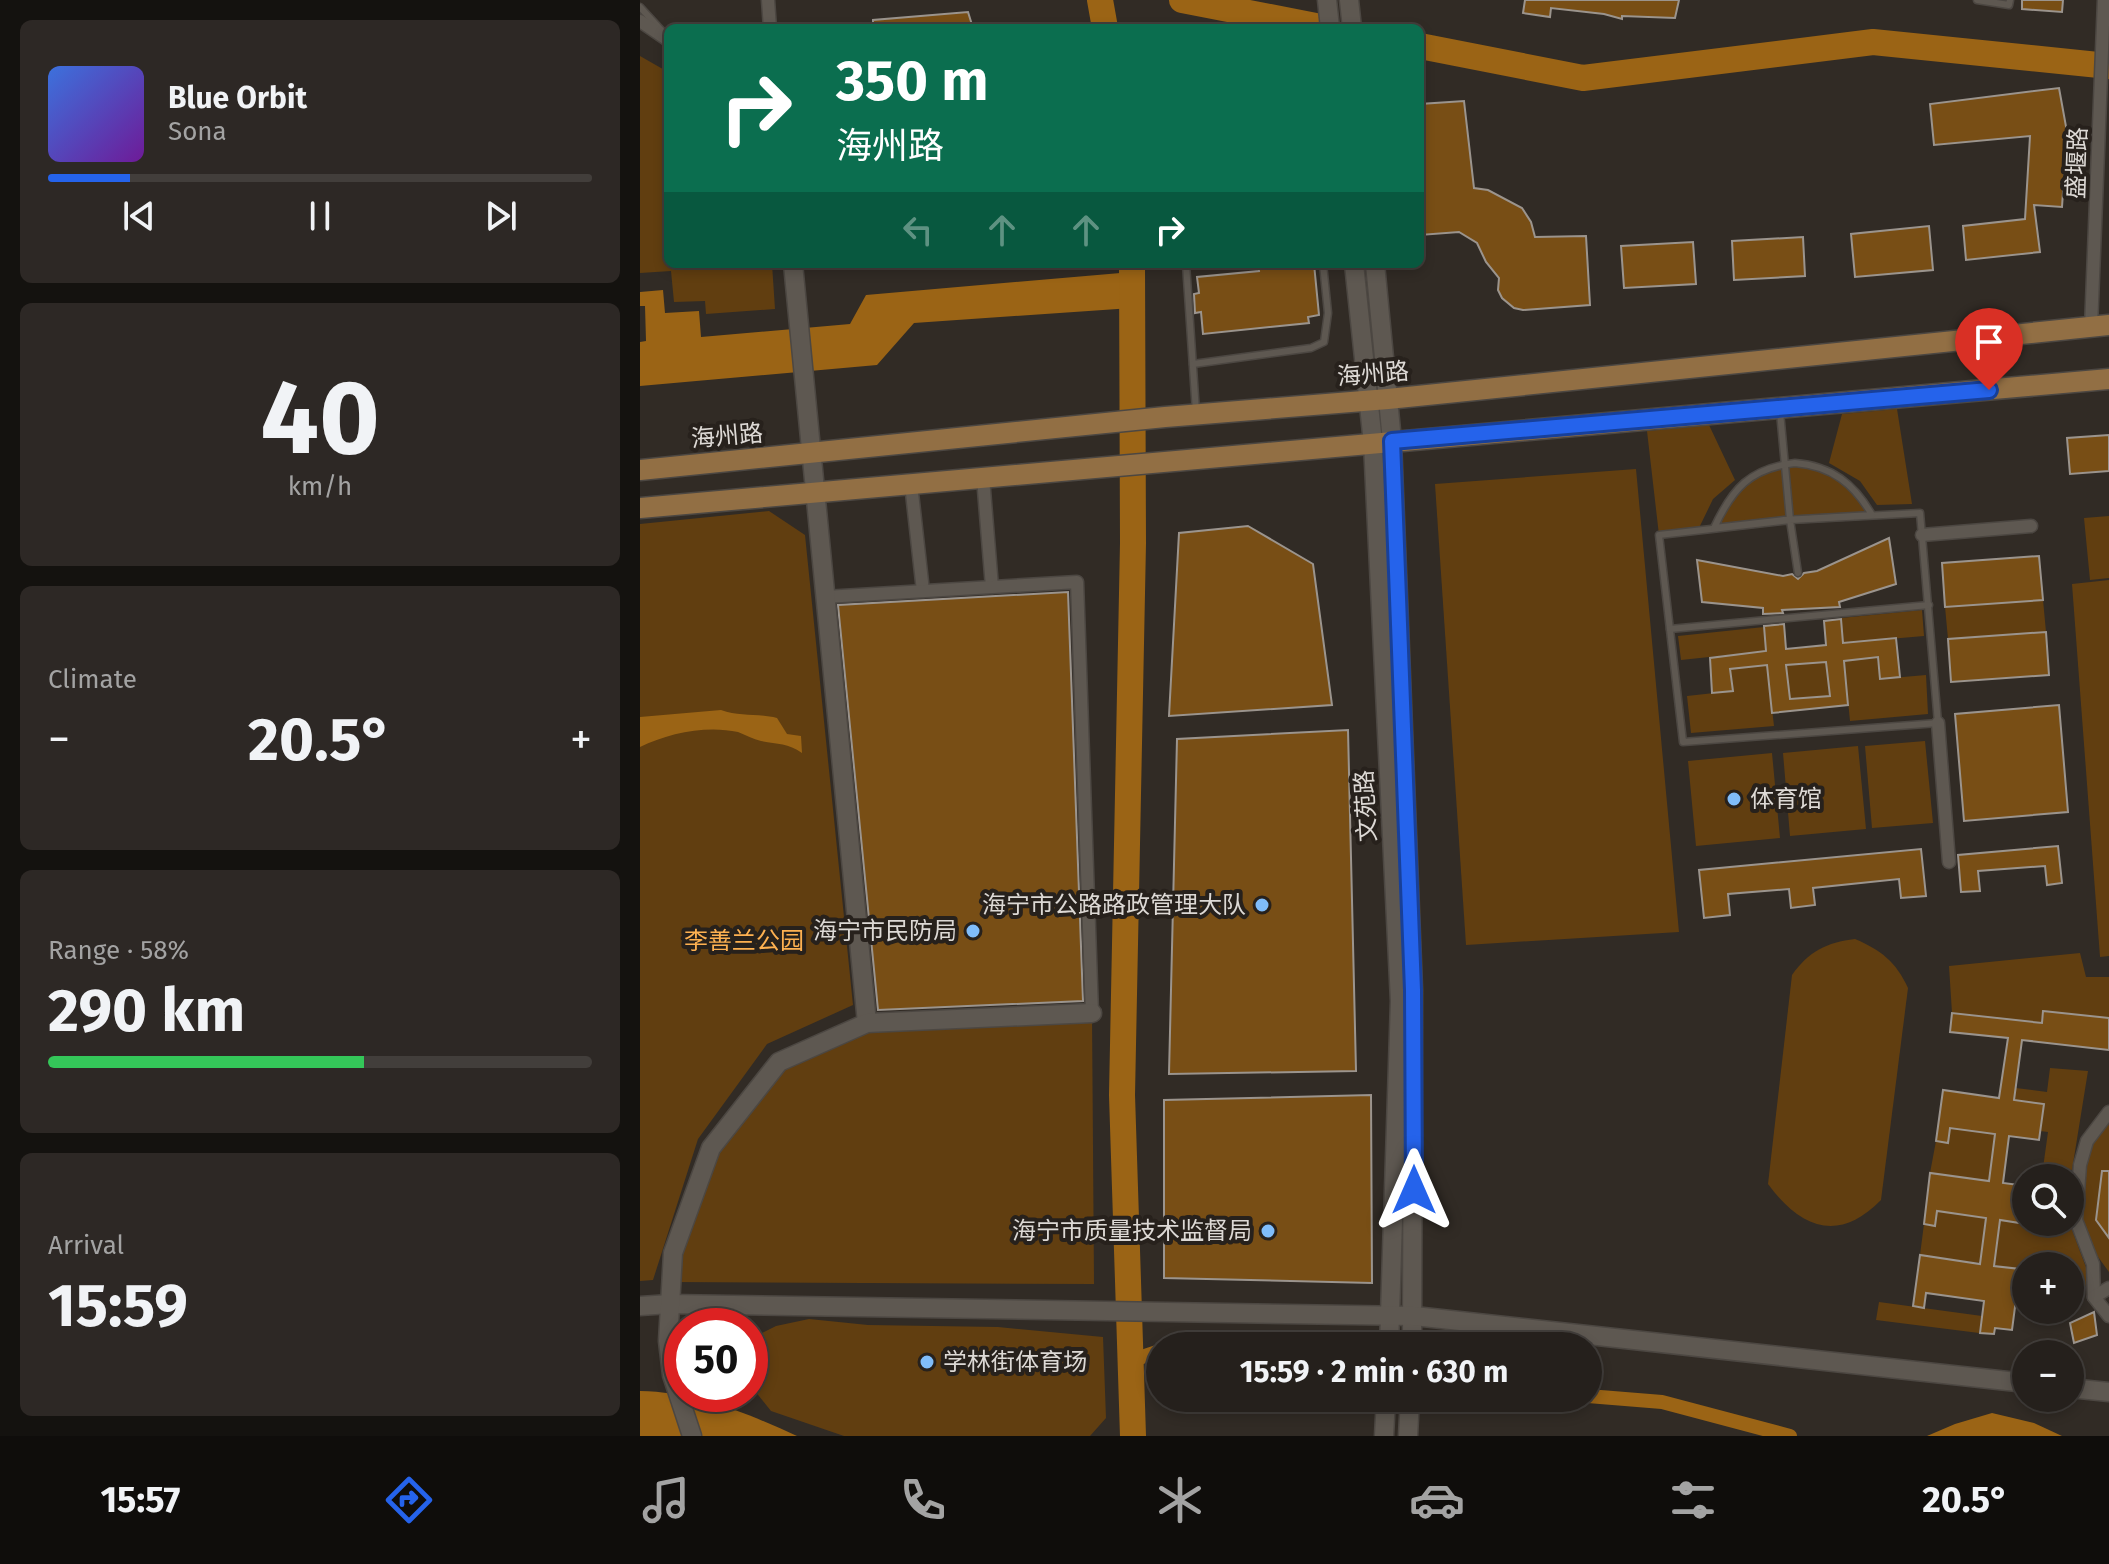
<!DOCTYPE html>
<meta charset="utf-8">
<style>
body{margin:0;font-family:"Fira Sans","Noto Sans SC",sans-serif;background:#2d2825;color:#f1f3f6;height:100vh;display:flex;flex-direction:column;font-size:30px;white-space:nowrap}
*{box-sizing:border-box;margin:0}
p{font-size:26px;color:#a3a3a3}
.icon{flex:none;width:44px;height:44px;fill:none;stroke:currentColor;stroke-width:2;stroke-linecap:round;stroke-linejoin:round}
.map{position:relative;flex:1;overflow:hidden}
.panel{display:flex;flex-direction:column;gap:20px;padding:20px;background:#14120f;width:640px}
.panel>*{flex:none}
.banner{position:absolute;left:24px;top:24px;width:760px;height:244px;border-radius:12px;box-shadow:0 4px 12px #0003,0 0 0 2px #423e3b;background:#0b6e4f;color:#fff;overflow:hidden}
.fabs{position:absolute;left:1372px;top:1164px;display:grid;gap:16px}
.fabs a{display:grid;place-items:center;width:72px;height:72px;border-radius:50%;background:#25201c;box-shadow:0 4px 12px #0003,0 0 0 2px #423e3b;font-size:40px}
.speed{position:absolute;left:24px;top:1308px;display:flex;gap:16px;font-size:40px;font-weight:700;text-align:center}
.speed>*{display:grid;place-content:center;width:104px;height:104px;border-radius:50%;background:#25201c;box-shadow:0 4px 12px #0003,0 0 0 2px #423e3b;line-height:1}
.speed .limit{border:12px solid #d22;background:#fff;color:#111}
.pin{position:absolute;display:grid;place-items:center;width:68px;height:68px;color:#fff;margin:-82px -34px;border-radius:50% 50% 50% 0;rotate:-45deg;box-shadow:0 0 8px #0007}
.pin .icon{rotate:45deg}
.me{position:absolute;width:88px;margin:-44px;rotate:0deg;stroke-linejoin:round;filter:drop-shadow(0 0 6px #0008)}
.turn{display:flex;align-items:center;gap:28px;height:168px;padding:0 40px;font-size:36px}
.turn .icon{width:104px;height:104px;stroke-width:2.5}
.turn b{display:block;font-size:56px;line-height:68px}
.lanes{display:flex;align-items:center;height:76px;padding:0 40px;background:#0003;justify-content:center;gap:40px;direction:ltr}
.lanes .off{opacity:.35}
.big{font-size:60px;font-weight:700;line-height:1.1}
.panel .tile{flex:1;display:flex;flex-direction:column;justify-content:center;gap:12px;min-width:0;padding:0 28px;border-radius:12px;background:#2d2825}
.panel .dial{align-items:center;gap:0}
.dial b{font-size:104px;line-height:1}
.song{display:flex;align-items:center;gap:24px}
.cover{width:96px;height:96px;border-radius:12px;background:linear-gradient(135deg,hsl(220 70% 55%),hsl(280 70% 35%))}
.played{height:8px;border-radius:4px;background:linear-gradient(90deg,#2563eb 15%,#423e3b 15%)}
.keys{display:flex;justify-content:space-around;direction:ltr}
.heat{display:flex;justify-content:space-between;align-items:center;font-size:44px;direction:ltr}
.charge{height:12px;border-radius:6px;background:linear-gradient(90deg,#34c759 58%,#423e3b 0)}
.trip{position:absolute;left:506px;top:1332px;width:456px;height:80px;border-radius:40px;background:#25201c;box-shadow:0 4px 12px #0003,0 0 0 2px #423e3b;font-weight:700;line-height:80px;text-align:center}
.tab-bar{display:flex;height:128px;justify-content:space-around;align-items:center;background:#0f0d0b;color:#a3a3a3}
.tab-bar .icon{width:56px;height:56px}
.tab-bar .current{color:#2563eb}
.tab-bar b{font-size:36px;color:#f1f3f6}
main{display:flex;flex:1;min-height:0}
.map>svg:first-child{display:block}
</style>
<main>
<section class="panel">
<div class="tile">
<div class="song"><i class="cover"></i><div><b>Blue Orbit</b><p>Sona</p></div></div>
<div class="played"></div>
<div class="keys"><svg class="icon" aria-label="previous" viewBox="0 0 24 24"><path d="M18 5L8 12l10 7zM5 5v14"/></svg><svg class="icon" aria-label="pause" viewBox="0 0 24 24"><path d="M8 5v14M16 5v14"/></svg><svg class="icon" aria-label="next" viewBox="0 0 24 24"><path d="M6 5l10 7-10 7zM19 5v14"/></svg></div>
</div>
<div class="tile dial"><b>40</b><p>km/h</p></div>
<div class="tile"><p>Climate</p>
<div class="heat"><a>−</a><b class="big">20.5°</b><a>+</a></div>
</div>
<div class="tile"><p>Range · 58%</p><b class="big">290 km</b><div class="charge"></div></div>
<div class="tile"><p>Arrival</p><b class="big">15:59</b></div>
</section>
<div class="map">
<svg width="1469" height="1436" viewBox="0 0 1469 1436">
<rect width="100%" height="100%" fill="#312b25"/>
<g fill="#613e10">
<path d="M0,56L28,72V264H132L135,309L66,314L65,301L34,302L31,271L0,273Z"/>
<path d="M1257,409L1272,504L1237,505L1220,481L1189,463L1202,414Z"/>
<path d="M1069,425L1095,480L1073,499L1058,530L1019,535L1007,431Z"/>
<path d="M1169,464L1205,480L1232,515L1074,528L1096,489L1129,468Z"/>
<path d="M996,469L1039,932L826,945L795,484Z"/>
<path d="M129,511L165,535L213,1005L127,1044L58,1139L13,1280L0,1281V524Z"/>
<path d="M1469,516V578L1450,580L1444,518Z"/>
<path d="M1469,580V956L1460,957L1432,584Z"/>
<path d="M1403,600L1406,632L1308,639L1305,607Z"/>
<path d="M1282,610L1284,636L1203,643L1201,618Z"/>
<path d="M1124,627L1126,651L1041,660L1038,636Z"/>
<path d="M1237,657L1240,679L1286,675L1288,714L1210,721L1204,661Z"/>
<path d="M1186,662L1190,696L1150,699L1146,665Z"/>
<path d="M1127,665L1134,726L1051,733L1047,696L1092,691L1090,669Z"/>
<path d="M1285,741L1293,823L1232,828L1225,746Z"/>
<path d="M1218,746L1226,829L1150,836L1143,753Z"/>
<path d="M1132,753L1140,838L1056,846L1048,761Z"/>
<path d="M1215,939C1241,950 1256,962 1268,988L1241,1200C1199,1243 1161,1229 1128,1184L1152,975C1168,952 1187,942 1215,939Z"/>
<path d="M1440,953L1446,977H1469V1018L1403,1011L1402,1023L1312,1013L1309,966Z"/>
<path d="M452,1013L454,1284L31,1282L71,1148L139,1062L227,1023Z"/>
<path d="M1410,1068L1448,1071L1432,1170L1403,1168L1408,1132L1400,1131L1404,1104L1374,1100L1376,1088L1407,1092Z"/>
<path d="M1469,1124V1178C1457,1189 1457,1204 1456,1220L1469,1234V1272L1453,1250L1441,1217L1448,1149Z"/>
<path d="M1310,1128L1355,1134L1349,1181L1290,1173L1296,1141L1308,1143Z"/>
<path d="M1297,1211L1346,1218L1340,1263L1280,1255L1284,1224L1295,1226Z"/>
<path d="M1360,1220L1385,1223L1429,1222L1447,1270L1446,1285L1431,1305L1430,1266H1386V1300L1376,1299L1380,1269L1354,1265Z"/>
<path d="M1239,1302L1342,1316L1339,1333L1236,1320Z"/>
<path d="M169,1319L228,1325L358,1327L463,1337L466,1418L450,1436H204L131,1411L110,1385V1339L136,1326Z"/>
</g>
<g fill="#9b6415">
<path d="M492,272V308L274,323L237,365L0,386V342L6,341L5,306H0V292L23,290L25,313L59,311L61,337L210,324L226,295Z"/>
<path d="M81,710C100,717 118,713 137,718L147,734L161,736L162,753C148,743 137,744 121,741C113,739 106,735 98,732C67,725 28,733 0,747V717Z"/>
<path d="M0,1391C56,1392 107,1413 157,1436H0Z"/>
<path d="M1352,1413L1394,1423L1422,1436H1287L1315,1424Z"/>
</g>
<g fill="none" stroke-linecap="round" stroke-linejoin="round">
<g stroke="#9b6415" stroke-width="14">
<path d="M490,1361L520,1351"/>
<path d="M948,1396L1022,1402L1150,1436"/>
</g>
<g stroke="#9b6415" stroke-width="26">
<path d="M460,0L465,28"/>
<path d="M542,0L686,28"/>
<path d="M780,46L943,78L1233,42L1469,66"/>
<path d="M492,264L493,543L482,1095L493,1436"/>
</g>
</g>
<g fill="#784e15" stroke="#9b948d" stroke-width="2" fill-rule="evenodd">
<path d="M885,0H1039L1035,18L982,16V19L964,14L911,8L910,17L883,13Z"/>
<path d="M1382,0H1423L1422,12L1382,9Z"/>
<path d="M328,12L333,28H233V20Z"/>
<path d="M1419,88L1427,132L1422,207L1394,205L1400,252L1326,260L1323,226L1385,219L1390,136L1294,145L1290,104Z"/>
<path d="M824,101L834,188L848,190L882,208L891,222L895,237L946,236L950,305L883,310L874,308L862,298L858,290L859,278L846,262L837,243L819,232L780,235V104Z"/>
<path d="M1289,226L1293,270L1215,277L1211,234Z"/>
<path d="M1163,237L1165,276L1094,280L1092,241Z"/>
<path d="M1053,242L1056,284L984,288L981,246Z"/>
<path d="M618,264H674L679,315L668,317L669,323L563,334L561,312L555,313L554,294L559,293L557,277L619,271Z"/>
<path d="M1469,435V471L1430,474L1427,438Z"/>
<path d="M608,526L673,564L692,705L529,716L539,533Z"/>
<path d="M1249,538L1256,584L1199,602L1200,607L1142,610L1143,613L1123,614V608L1062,602L1057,560L1143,576L1152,574L1158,579L1164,573L1177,571Z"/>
<path d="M1399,556L1403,600L1305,607L1302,563Z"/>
<path d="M428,592L443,1001L238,1010L198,605Z"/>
<path d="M1201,619L1203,643L1256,638L1260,677L1240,679L1238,657L1204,661L1208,705L1132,713L1127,665L1090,669L1093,691L1072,693L1070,658L1126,651L1124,626L1144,624L1146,649L1186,645L1184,621ZM1186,662L1190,696L1150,699L1146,665Z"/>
<path d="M1406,632L1409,675L1311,682L1308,639Z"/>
<path d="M1419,705L1428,812L1324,821L1315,714Z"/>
<path d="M708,730L716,1071L529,1074L537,739Z"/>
<path d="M1418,846L1422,883L1407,885L1405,866L1338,871L1340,891L1321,892L1318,855Z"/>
<path d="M1281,849L1286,896L1261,898L1259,879L1173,888L1175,905L1151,908L1149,889L1088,894L1090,915L1064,918L1059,870Z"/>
<path d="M1403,1011L1469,1018V1050L1382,1040L1374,1100L1404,1104L1399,1140L1369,1136L1363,1183L1386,1186V1224L1360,1220L1354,1266L1380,1269L1372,1330L1355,1328L1354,1334L1340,1333L1344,1301L1286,1293L1284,1308L1273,1306L1280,1255L1340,1264L1346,1218L1297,1211L1295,1226L1284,1224L1290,1173L1349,1181L1355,1134L1310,1128L1308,1143L1296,1141L1303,1090L1359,1098L1368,1038L1310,1032L1312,1013L1402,1023Z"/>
<path d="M731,1095L732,1283L524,1278V1100Z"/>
<path d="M1462,1171H1469V1238L1456,1220Z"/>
<path d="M1454,1312L1457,1335L1434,1343L1430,1323Z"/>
</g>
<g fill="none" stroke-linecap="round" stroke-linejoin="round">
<g stroke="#4c4742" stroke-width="9">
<g id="lane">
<path d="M1337,0L1369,5L1370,0"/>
<path d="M0,7L22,31"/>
<path d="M546,264L556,412"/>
<path d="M553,364L671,348L684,342L688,313L683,264"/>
<path d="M1140,412L1150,520L1019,535L1043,742L1298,723L1280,513L1150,520L1158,573"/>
<path d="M1155,463C1192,466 1214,484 1232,515L1144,520L1074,528C1092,489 1110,468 1155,463Z"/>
<path d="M1030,629L1289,605"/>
</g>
</g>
<g stroke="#4c4742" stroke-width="15">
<g id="street">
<path d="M128,0L130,28"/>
<path d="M0,21L28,40"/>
<path d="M1451,327L1464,0"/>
<path d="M343,478L352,587"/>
<path d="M271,484L283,591"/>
<path d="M1282,535L1391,526"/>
<path d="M185,597L437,582L452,1013"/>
<path d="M1298,723L1309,862"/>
<path d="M1469,1112L1447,1141L1440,1165L1436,1220L1453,1264L1454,1297L1469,1316"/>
<path d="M1454,1297L1469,1288"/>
</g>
</g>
<g stroke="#4c4742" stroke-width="21">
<g id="secondary">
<path d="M687,0L690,28"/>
<path d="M709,0L712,28"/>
<path d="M153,264L227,1023"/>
<path d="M714,264L733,443L760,1001L749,1346"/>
<path d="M735,264L752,441L773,990L772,1346"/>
<path d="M0,1306L30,1304L774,1316L1386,1383"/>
<path d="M1430,1388L1469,1392"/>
<path d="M52,1436L32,1375L28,1341L33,1253L71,1148L139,1062L227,1023L452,1013"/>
<path d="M744,1436L746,1398"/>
<path d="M768,1436L770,1398"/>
</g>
</g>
<g stroke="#4c4742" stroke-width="23">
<g id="primary">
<path d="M0,470L525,417L748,399L1469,325"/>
<path d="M0,508L1469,379"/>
</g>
</g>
<use href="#lane" stroke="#5e5851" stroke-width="6"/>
<use href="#street" stroke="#5e5851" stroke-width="12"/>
<use href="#secondary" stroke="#5e5851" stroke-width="18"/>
<use href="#primary" stroke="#926f44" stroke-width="20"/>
</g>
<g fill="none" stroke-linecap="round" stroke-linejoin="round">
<g stroke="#184099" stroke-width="20">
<path id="route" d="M774,1190L773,990L752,441L1349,390"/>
</g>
<use href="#route" stroke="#2563eb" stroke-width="14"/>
</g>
<g fill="#80bdfa" stroke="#27211c" stroke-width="3">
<circle cx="1094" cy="799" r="8"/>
<circle cx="622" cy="905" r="8"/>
<circle cx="333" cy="931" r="8"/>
<circle cx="628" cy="1231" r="8"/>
<circle cx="287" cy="1362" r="8"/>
</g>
<g text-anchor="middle" stroke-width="8" stroke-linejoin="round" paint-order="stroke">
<g font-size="24" fill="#ddd9d5" stroke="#27211c">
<text transform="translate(1437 163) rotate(-88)" y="8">盛堰路</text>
<text transform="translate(733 374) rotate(-5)" y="8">海州路</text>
<text transform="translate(87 436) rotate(-5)" y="8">海州路</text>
<text transform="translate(726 806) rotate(-93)" y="8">文苑路</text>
</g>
<g font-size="24" fill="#ddd9d5" stroke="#27211c" text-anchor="end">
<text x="1110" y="807" text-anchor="start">体育馆</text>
<text x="606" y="913">海宁市公路路政管理大队</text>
<text x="317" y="939">海宁市民防局</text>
<text x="612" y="1239">海宁市质量技术监督局</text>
<text x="303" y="1370" text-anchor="start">学林街体育场</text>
</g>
<g font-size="24" fill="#feb151" stroke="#27211c">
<text x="104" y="949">李善兰公园</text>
</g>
</g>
</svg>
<div class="fabs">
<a><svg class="icon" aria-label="search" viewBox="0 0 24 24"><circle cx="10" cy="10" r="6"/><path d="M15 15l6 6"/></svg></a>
<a>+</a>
<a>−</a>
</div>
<div class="speed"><div class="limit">50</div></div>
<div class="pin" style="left:1349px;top:390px;background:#d93025"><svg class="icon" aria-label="arrive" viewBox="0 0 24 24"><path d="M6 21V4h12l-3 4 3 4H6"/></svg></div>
<svg class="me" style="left:774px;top:1190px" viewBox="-20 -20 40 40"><path d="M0-17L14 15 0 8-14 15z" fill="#2563eb" stroke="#fff" stroke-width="4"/></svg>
<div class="trip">15:59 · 2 min · 630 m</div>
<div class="banner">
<div class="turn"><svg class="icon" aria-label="right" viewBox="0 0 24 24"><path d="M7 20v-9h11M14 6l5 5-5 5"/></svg><div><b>350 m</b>海州路</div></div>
<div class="lanes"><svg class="icon off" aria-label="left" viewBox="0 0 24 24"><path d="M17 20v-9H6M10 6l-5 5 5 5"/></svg><svg class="icon off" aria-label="ahead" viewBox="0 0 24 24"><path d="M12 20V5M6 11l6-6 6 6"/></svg><svg class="icon off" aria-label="ahead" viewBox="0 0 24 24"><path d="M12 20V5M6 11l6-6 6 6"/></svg><svg class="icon" aria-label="right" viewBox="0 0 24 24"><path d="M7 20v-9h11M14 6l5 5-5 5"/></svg></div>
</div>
</div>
</main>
<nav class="tab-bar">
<b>15:57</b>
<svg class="icon current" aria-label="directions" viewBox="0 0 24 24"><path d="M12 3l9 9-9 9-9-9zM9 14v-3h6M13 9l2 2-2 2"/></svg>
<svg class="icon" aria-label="music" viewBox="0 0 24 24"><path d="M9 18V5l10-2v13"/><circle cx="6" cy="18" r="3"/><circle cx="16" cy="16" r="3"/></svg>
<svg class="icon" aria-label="phone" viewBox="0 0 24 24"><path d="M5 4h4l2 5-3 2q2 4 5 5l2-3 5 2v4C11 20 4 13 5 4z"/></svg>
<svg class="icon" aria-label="climate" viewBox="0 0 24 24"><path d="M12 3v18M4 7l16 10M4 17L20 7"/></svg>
<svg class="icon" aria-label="car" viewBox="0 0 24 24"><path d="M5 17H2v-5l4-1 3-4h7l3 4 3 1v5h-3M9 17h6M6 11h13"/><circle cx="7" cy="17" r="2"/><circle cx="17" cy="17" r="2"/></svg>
<svg class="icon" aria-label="filters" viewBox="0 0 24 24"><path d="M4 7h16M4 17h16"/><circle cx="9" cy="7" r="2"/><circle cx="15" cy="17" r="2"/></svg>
<b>20.5°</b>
</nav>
